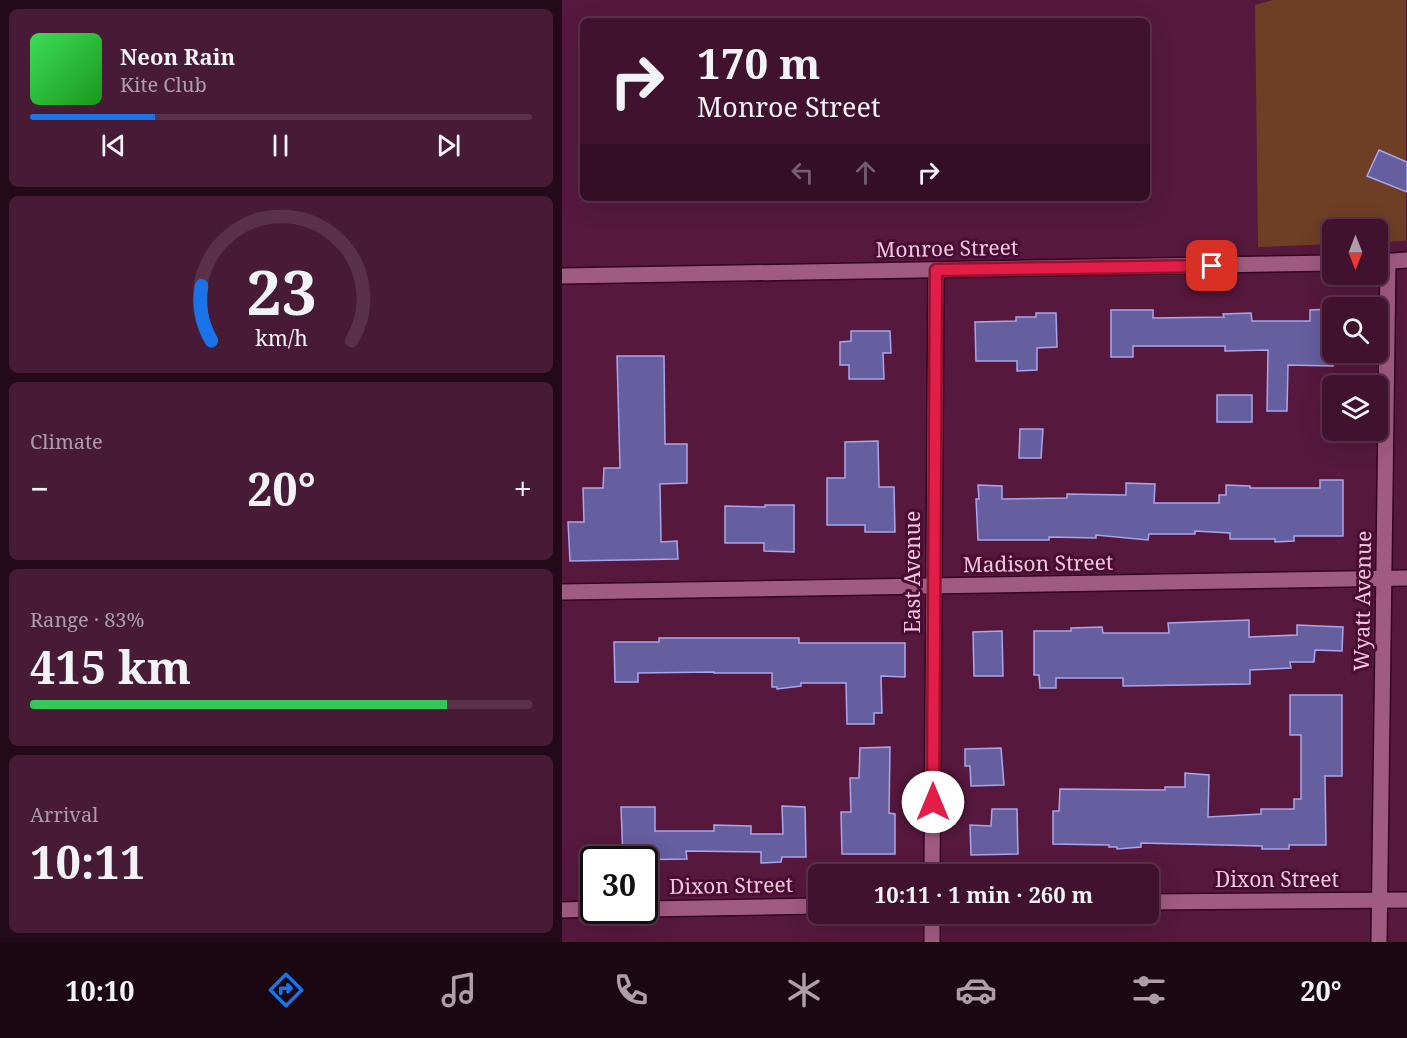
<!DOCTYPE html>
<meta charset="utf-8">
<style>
body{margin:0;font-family:"Noto Serif",serif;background:#471b36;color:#f1f3f6;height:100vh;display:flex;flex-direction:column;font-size:22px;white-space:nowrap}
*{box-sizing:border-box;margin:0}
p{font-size:20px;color:#ae9eaa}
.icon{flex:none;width:33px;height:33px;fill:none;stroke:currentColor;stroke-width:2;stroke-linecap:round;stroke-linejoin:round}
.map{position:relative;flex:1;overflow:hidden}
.panel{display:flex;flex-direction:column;gap:9px;padding:9px;background:#230a19;width:562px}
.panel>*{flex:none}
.guide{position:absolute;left:18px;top:18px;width:570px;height:183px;border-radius:9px;box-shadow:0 6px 24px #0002,0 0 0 2px #59324a;background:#40122e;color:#f1f3f6;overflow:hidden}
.needle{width:39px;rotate:180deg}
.tools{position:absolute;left:760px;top:219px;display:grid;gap:12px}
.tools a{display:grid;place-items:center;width:66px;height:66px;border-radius:9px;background:#40122e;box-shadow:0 6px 24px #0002,0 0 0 2px #59324a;font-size:30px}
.speed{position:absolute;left:18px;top:846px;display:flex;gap:12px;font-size:30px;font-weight:700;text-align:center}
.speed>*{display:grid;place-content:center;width:78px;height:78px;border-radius:50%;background:#40122e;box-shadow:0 6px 24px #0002,0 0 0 2px #59324a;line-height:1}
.speed .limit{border:3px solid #111;border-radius:9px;background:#fff;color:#111}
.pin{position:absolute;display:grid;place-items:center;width:51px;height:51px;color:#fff;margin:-26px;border-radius:12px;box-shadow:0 3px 9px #0006}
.me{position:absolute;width:66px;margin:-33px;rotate:0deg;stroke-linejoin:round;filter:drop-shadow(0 0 4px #0008)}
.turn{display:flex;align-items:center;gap:21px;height:126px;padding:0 18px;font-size:27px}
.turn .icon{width:78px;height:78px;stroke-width:2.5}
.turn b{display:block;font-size:42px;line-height:51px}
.lanes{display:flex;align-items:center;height:57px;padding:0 18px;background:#0003;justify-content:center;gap:30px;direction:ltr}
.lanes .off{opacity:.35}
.big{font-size:45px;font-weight:700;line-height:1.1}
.panel .card{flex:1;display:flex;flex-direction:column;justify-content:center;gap:9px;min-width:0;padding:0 21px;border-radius:9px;background:#471b36}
.panel .dial{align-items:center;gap:0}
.dial svg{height:156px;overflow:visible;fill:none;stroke:#59324a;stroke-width:7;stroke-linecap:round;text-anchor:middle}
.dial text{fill:#f1f3f6;stroke:none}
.song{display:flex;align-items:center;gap:18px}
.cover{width:72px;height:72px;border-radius:9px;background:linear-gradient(135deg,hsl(130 70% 55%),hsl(120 70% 35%))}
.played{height:6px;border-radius:3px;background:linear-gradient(90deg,#1a73e8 25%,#59324a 25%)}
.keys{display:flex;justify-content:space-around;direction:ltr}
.heat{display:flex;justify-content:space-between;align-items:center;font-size:33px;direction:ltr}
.charge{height:9px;border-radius:4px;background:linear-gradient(90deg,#34c759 83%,#59324a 0)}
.trip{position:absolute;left:246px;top:864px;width:351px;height:60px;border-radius:9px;background:#40122e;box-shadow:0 6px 24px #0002,0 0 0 2px #59324a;font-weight:700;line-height:60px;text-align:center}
.tab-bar{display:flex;height:96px;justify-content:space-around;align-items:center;background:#1a0712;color:#ae9eaa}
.tab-bar .icon{width:42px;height:42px}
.tab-bar .selected{color:#1a73e8}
.tab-bar b{font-size:27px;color:#f1f3f6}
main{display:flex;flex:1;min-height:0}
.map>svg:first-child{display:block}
</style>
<main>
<section class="panel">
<div class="card">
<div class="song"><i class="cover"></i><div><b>Neon Rain</b><p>Kite Club</p></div></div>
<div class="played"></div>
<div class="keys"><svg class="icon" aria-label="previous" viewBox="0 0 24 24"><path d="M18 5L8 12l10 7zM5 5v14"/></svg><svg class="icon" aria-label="pause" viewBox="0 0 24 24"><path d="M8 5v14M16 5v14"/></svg><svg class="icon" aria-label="next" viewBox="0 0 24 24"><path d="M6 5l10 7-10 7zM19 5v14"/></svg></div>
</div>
<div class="card dial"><svg viewBox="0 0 100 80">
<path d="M14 69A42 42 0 1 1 86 69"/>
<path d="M14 69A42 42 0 0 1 9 41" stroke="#1a73e8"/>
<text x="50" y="56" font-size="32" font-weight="700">23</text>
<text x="50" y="72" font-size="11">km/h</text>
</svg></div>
<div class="card"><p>Climate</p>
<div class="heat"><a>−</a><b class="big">20°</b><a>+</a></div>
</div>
<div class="card"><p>Range · 83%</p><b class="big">415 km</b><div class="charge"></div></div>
<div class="card"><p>Arrival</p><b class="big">10:11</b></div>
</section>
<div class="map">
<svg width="845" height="942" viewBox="0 0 845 942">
<rect width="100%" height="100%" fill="#56183d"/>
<path fill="#6e3e25" d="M711,0H844V241L816,242V230H771V244L696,247L693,5Z"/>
<g fill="#655e9f" stroke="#aaa5ec" stroke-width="1.5">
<path d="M817,150L845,162V192L805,176Z"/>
<path d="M771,309V366L726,365L725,411H705L706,350L663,351V346H571V357H549V310H591V318L662,317L661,314L689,313L690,321H748V310Z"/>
<path d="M474,313H494L495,347L475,348V370L455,371V361H414L413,322L454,321V317H474Z"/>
<path d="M289,331H328L329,353H321L322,379H287V365H278V342L289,341Z"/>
<path d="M55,356H102L103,444H125V483L98,484L99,542L115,541L116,559L8,561L6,522H22L21,488H41L42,468H58Z"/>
<rect x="655" y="395" width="35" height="27"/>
<path d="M458,429H481L479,458H457Z"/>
<path d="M316,441L317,487H332L333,532H303V525H265V478H283V442Z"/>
<path d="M758,480H781V536H732V541L713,542V539H668V533L633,531V534H587L586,540L534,535V538L487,537V540H416L414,499H417L416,485L440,486V499L505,498V494L564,495V483L593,484L592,503H657V495H664V485L688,486V488H758Z"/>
<path d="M203,505H232V552L202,551V543H163V506L203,507Z"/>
<path d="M687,620V637L735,635V625L781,627L780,651L753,650L752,662H728L729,668L688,670V684L561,686V678H494V688H478L477,675H472V631H509V628L540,627L541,633H607L606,623Z"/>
<path d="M440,631L441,676H412L411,632Z"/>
<path d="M97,638H237V643H343V677L319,676L320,713H312V724H285L284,683H239V686L215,689V687H210V673H152V672L76,673V682H53L52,642H97Z"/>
<path d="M728,695H780V776H763L764,845H727V849H700V846L579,843V847L555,849V847H547V845L491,844V811H497L498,789L603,790V787H623V773L647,775L646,817L699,814V809H732V799H739V735H728Z"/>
<path d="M328,747L327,813L333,814V854H280L279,812H289L288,778H297L298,748Z"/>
<path d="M439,748L442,785L409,786L408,766H403V749Z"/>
<path d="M220,806L243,807L244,857H220L219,862L199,863V852L124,851L125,859L61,860L59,807H93V831H152V825L189,826V834H221Z"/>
<path d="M430,809H455L456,854L409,855L408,825L429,826Z"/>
</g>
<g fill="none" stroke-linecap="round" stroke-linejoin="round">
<g stroke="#340522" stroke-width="18">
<g id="minor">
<path d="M818,262L845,260"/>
<path d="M0,276L771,263"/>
<path d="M0,592L845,578"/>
<path d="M370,874L374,270"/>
<path d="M586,902L845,900"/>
<path d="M82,909L256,906"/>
<path d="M0,910L32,909"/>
<path d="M370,942V914"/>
<path d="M817,942L826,261"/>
</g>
</g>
<use href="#minor" stroke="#a05b80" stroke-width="15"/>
</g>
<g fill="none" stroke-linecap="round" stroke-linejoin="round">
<g stroke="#92132f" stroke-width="15">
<path id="route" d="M371,802L374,270L650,266"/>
</g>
<use href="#route" stroke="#e11d48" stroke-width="10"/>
</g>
<g text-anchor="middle" stroke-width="6" stroke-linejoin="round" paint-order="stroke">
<g font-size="21" fill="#f0c9dc" stroke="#4a0c33">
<text transform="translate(385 249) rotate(-1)" y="7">Monroe Street</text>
<text transform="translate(476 564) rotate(-1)" y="7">Madison Street</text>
<text transform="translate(351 572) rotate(-90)" y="7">East Avenue</text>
<text transform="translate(801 601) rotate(-89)" y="7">Wyatt Avenue</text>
<text x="715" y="887">Dixon Street</text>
<text transform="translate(169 886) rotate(-1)" y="7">Dixon Street</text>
</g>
</g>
</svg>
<div class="tools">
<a><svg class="needle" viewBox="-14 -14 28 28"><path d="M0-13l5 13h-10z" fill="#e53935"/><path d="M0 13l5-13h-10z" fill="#ae9eaa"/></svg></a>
<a><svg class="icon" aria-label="search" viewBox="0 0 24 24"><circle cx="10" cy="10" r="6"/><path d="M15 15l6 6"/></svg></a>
<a><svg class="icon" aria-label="layers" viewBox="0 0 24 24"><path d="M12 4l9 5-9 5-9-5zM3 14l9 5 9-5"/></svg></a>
</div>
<div class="speed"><div class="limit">30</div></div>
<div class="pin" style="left:650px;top:266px;background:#d93025"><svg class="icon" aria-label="arrive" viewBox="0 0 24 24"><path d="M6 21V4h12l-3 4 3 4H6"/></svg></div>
<svg class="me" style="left:371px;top:802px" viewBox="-20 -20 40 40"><circle r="19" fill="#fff"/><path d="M0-13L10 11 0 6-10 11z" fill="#e11d48"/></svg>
<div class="trip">10:11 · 1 min · 260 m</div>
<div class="guide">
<div class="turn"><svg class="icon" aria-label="right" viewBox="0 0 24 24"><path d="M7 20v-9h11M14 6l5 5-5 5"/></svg><div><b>170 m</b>Monroe Street</div></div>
<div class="lanes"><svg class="icon off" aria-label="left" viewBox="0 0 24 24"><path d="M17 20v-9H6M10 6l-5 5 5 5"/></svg><svg class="icon off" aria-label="ahead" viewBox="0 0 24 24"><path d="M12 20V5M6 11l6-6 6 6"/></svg><svg class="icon" aria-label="right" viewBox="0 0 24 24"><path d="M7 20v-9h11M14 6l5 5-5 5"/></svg></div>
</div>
</div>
</main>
<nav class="tab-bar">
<b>10:10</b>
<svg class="icon selected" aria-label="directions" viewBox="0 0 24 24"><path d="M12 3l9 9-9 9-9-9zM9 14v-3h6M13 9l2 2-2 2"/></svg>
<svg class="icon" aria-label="music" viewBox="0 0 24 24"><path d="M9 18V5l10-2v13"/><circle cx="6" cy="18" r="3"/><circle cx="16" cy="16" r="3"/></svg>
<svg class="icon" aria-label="phone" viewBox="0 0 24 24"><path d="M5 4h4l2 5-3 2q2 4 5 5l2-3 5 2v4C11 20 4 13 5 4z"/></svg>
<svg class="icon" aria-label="climate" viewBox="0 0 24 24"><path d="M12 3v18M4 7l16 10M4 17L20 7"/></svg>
<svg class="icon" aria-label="car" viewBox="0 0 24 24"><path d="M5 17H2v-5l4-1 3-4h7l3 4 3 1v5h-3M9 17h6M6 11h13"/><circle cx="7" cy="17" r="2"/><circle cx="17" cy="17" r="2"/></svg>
<svg class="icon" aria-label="filters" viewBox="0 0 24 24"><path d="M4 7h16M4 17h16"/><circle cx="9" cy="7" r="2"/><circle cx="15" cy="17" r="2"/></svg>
<b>20°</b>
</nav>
